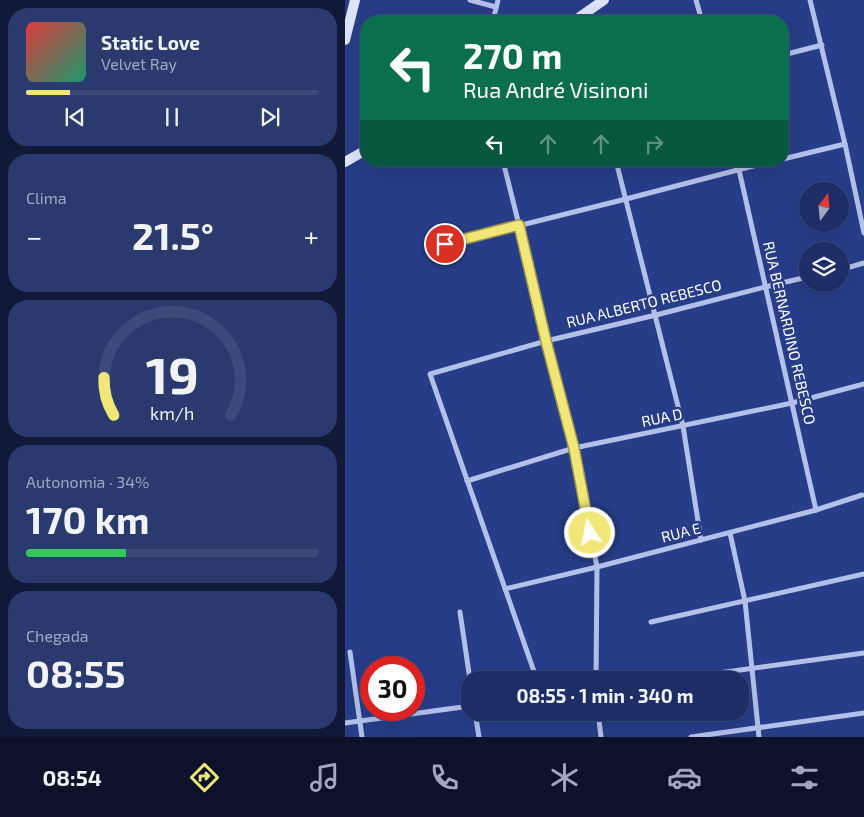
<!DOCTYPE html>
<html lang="pt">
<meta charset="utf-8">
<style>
body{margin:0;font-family:"Exo 2",sans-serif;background:#2a3a6f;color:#f1f3f6;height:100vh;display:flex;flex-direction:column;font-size:19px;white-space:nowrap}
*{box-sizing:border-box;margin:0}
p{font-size:16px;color:#a0a8bf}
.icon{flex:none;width:28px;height:28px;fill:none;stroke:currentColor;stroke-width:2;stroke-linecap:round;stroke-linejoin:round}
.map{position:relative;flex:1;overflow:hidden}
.sheet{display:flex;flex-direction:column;gap:8px;padding:8px;background:#101938;width:345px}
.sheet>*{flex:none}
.banner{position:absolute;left:15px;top:15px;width:429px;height:152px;border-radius:20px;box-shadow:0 5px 20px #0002,0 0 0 1px #3b4a7a;background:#0b6e4f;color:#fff;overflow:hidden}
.needle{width:32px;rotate:16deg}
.buttons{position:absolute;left:454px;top:182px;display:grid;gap:10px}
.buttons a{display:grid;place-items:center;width:50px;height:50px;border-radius:50%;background:#1d2e66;box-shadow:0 5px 20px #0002,0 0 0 1px #3b4a7a;font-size:25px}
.speed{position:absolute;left:15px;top:656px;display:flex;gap:10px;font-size:25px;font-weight:700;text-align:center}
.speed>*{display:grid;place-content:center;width:65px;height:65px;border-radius:50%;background:#1d2e66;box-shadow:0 5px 20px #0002,0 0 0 1px #3b4a7a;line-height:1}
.speed .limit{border:8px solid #d22;background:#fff;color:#111}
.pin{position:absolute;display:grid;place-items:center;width:42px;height:42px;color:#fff;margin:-21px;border:2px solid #fff;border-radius:50%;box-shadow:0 1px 5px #0007}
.me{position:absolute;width:55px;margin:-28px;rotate:349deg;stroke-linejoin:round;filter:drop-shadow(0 0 4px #0008)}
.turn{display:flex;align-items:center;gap:18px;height:105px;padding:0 20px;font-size:22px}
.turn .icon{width:65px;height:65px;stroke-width:2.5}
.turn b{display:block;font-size:35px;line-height:42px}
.lanes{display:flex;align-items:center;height:48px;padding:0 20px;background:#0003;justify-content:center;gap:25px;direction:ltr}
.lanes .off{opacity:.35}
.big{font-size:38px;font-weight:700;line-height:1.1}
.sheet .card{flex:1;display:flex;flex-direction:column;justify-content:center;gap:8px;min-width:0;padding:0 18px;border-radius:20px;background:#2a3a6f}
.sheet .dial{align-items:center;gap:0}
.dial svg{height:130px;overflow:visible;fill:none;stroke:#3b4a7a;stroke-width:7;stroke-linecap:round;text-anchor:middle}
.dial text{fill:#f1f3f6;stroke:none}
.song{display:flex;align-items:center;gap:15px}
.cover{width:60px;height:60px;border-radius:8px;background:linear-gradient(135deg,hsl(0 70% 55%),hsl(160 70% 35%))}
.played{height:5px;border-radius:2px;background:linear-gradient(90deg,#f1e778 15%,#3b4a7a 15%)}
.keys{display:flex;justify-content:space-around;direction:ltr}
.heat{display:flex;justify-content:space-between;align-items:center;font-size:28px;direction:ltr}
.charge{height:8px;border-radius:4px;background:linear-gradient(90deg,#34c759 34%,#3b4a7a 0)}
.trip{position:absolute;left:116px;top:671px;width:288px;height:50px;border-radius:20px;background:#1d2e66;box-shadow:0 5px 20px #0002,0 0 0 1px #3b4a7a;font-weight:700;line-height:50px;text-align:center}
.tabs{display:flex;height:80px;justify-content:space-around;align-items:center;background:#0c1229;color:#a0a8bf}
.tabs .icon{width:35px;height:35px}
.tabs .on{color:#f1e778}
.tabs b{font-size:22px;color:#f1f3f6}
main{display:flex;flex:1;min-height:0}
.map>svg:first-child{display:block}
</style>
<main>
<section class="sheet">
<div class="card">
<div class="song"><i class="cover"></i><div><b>Static Love</b><p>Velvet Ray</p></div></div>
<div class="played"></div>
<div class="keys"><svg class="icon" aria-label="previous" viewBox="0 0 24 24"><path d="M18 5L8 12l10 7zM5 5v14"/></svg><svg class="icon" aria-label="pause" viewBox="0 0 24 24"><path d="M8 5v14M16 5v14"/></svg><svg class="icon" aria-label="next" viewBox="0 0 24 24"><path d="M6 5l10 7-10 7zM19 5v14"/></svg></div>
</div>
<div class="card"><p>Clima</p>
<div class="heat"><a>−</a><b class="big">21.5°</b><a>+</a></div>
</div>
<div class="card dial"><svg viewBox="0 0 100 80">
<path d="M14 69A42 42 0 1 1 86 69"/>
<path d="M14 69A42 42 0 0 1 8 46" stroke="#f1e778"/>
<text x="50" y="56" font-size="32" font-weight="700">19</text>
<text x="50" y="72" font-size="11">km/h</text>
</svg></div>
<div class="card"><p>Autonomia · 34%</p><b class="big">170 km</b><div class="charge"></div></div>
<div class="card"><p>Chegada</p><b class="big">08:55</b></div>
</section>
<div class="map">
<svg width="519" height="737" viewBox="0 0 519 737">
<rect width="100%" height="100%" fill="#273d88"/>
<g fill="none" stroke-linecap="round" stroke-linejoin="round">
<g stroke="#b3c0e9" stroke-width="5">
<path d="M125,0L151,7"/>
<path d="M351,0L357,21"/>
<path d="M465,0L500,144L519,233"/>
<path d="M148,21L153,0"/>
<path d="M438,55L477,45"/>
<path d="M438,159L500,144"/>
<path d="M158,161L174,225L201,341L229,448L252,567L251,680"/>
<path d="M271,161L338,426L356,540"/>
<path d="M392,161L471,510"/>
<path d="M100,244L281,199L427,161"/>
<path d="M495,270L519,263"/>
<path d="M122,481L229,448L447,403L519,384"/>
<path d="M385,533L400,601L414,737"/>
<path d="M160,589L252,567L471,510L517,495"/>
<path d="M115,612L125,680"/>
<path d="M306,622L519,574"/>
<path d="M5,652L17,737"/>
<path d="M192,680L85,374L201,341L311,315L420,287L462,277"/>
<path d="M322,680L519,653"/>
<path d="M130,712L134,737"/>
<path d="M253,712L256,737"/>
<path d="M0,723L125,706"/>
<path d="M346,737L519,713"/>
</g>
<g stroke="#dde3f8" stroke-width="10">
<path d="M229,21L259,0"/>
<path d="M0,40L10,0"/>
<path d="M0,162L21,150"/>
</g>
</g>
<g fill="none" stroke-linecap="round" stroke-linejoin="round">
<g stroke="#9d964e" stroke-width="12">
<path id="route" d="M100,244L174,225L201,341L229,448L245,533"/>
</g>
<use href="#route" stroke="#f1e778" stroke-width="9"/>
</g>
<g text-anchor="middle" stroke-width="5" stroke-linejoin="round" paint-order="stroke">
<g font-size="15" fill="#fff" stroke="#273d88">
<text transform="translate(299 304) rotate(-14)" y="5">RUA ALBERTO REBESCO</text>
<text transform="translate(444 333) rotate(77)" y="5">RUA BERNARDINO REBESCO</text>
<text transform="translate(317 418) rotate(-12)" y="5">RUA D</text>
<text transform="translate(336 533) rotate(-14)" y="5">RUA E</text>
</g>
</g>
</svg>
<div class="buttons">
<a><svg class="needle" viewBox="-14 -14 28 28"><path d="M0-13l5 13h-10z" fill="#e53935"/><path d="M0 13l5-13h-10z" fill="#a0a8bf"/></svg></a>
<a><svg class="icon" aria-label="layers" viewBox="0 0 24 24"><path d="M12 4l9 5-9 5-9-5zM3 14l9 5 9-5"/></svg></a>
</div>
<div class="speed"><div class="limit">30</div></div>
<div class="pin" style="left:100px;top:244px;background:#d93025"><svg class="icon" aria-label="arrive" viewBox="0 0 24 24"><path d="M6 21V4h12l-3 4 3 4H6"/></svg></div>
<svg class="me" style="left:245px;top:533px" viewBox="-20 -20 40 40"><circle r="17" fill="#f1e778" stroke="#fff" stroke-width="3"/><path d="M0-11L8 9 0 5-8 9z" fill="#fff"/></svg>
<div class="trip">08:55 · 1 min · 340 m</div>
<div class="banner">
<div class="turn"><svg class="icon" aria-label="left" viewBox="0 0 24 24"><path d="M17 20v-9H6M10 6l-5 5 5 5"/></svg><div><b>270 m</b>Rua André Visinoni</div></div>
<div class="lanes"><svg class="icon" aria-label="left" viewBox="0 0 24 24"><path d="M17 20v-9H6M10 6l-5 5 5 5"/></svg><svg class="icon off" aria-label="ahead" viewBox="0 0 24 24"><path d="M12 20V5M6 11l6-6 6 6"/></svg><svg class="icon off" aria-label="ahead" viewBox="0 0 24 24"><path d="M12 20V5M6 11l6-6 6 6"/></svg><svg class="icon off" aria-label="right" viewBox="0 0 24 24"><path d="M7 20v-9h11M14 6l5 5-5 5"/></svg></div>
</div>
</div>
</main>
<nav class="tabs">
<b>08:54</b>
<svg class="icon on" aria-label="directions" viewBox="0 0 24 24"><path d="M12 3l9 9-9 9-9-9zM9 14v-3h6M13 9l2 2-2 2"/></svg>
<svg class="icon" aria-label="music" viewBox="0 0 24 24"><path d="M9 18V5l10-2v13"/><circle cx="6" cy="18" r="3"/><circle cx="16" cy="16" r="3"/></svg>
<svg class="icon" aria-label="phone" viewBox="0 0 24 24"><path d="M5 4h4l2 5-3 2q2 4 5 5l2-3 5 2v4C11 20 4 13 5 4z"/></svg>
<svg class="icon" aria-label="climate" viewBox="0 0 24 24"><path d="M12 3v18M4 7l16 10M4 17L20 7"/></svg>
<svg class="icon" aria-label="car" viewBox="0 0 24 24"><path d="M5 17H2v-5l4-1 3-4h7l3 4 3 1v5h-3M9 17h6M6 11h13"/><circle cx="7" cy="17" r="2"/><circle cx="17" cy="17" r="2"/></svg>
<svg class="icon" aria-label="filters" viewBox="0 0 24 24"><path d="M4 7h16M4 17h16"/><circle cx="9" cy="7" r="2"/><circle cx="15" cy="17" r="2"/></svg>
</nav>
